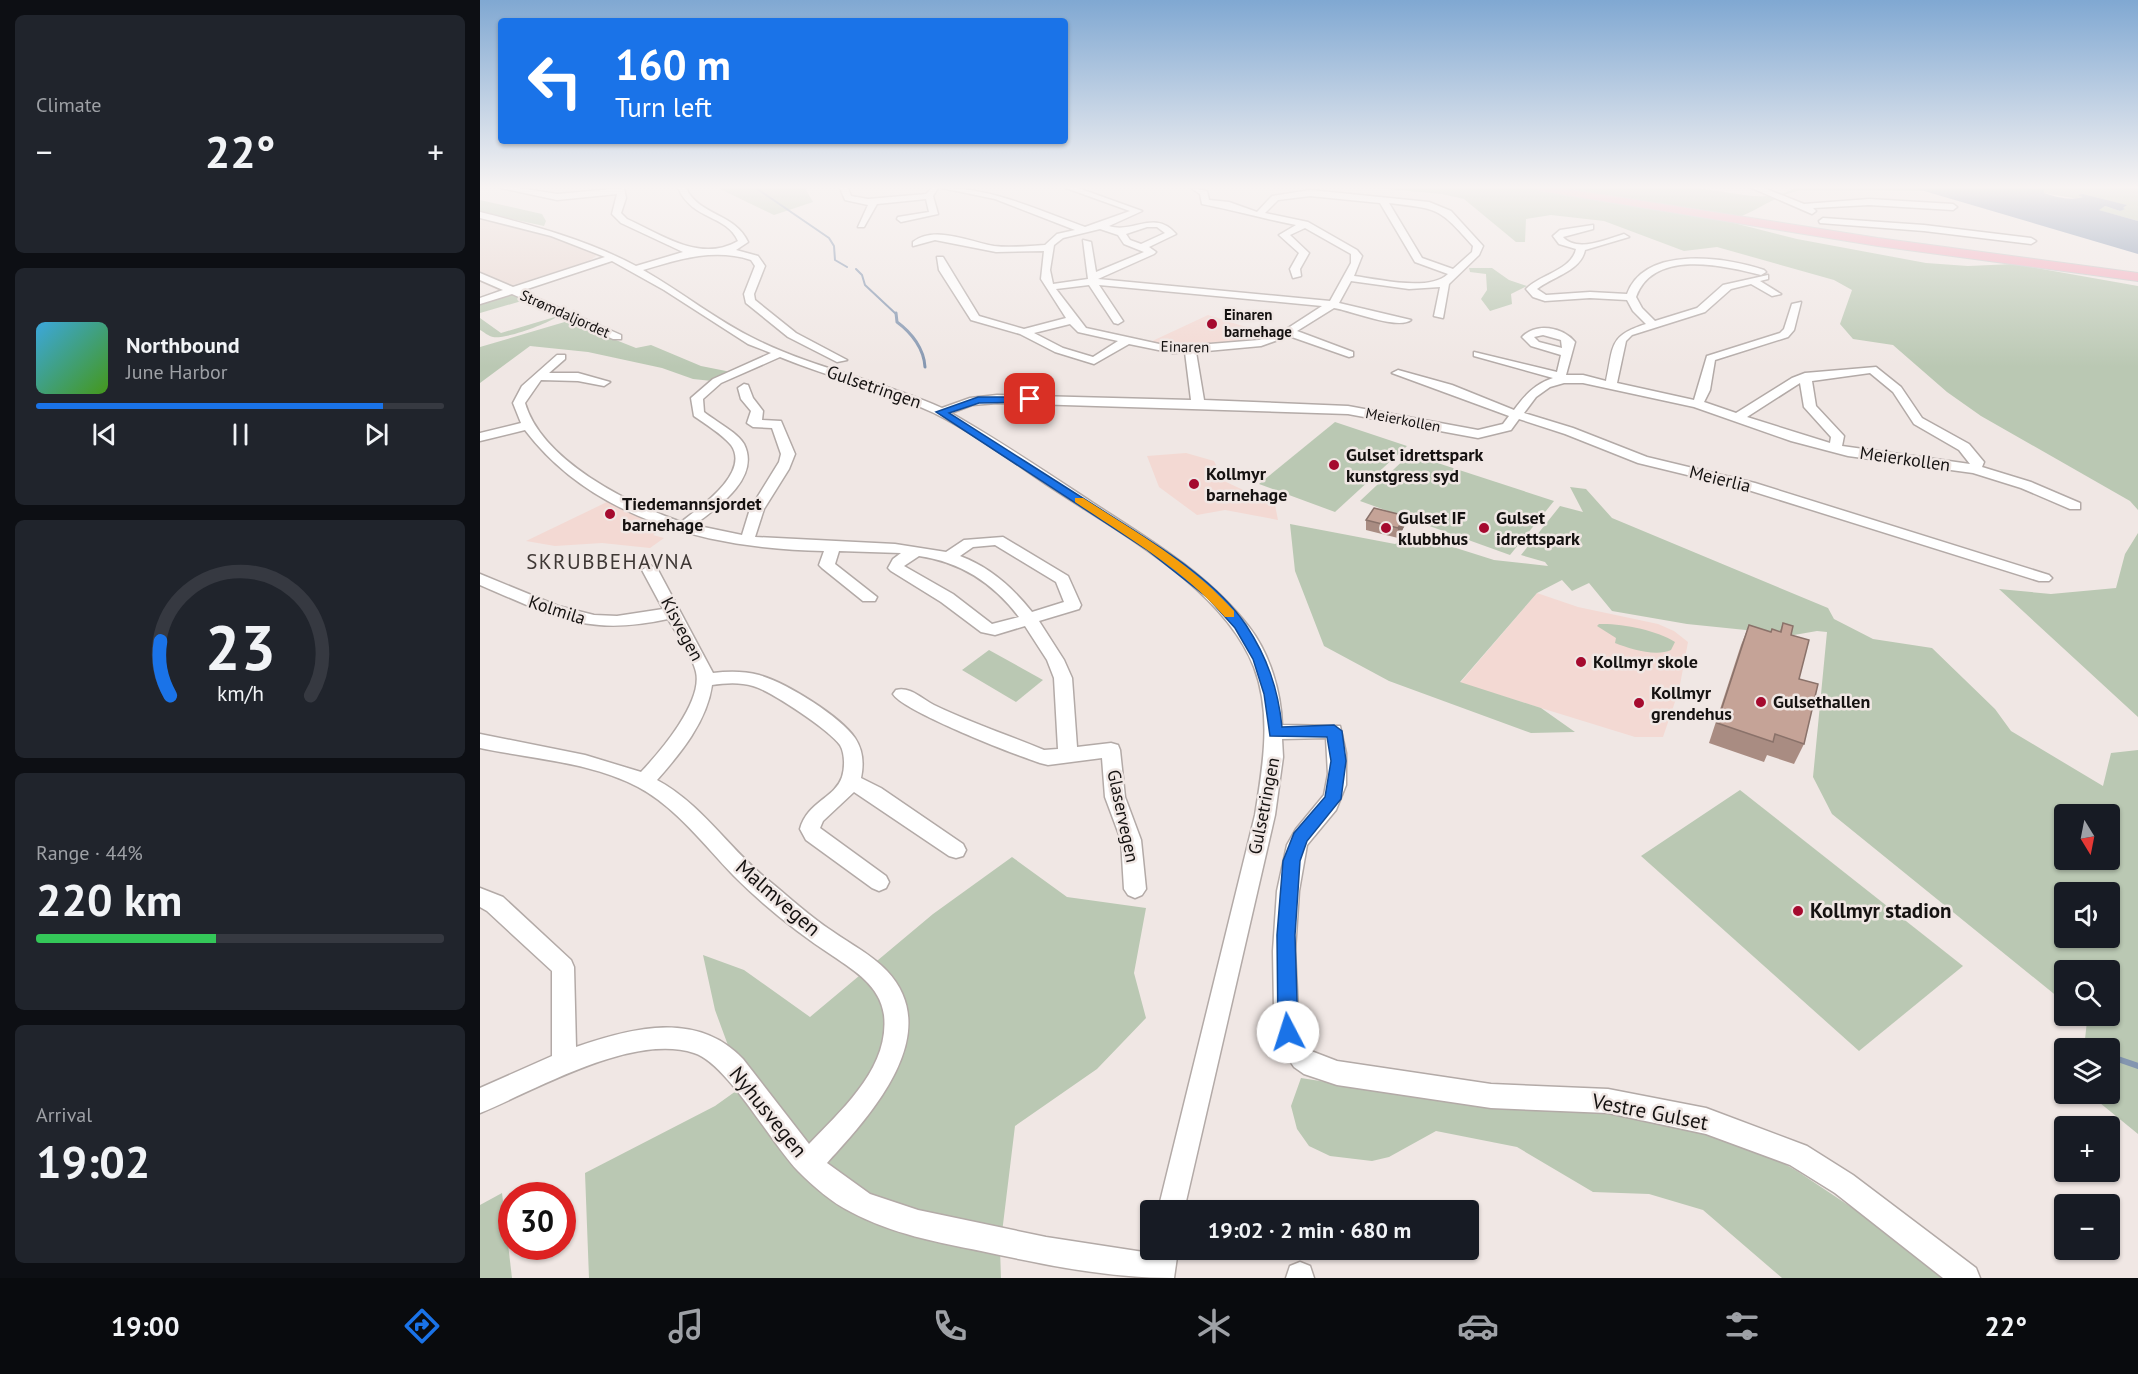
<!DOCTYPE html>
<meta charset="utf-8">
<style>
body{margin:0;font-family:"PT Sans",sans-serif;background:#20242c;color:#f1f3f6;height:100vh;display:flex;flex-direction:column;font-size:22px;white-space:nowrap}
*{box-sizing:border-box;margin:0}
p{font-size:20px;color:#9ea1a6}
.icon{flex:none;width:33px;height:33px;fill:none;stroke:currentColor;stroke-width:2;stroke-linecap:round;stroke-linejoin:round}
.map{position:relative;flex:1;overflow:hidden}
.drawer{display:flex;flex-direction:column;gap:15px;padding:15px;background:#0d0f14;width:480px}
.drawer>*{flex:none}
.guide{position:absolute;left:18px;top:18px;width:570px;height:126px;border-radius:6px;box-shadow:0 2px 4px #0004;background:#1a73e8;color:#fff;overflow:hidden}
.needle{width:39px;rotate:170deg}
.tools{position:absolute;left:1574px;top:804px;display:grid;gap:12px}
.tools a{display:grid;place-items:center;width:66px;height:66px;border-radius:6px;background:#171b24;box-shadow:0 2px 4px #0004;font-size:30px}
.speed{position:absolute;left:18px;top:1182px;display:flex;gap:12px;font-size:30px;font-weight:700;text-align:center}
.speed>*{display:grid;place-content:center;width:78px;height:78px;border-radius:50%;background:#171b24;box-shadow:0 2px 4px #0004;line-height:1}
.speed .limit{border:9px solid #d22;background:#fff;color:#111}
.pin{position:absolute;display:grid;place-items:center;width:51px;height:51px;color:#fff;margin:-26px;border-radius:12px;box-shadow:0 3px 9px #0006}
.me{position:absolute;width:66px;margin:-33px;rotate:355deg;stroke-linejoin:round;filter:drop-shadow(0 0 4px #0008)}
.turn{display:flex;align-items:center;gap:21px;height:126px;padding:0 18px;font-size:27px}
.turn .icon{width:78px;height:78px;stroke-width:2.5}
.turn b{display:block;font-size:42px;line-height:51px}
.big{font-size:45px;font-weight:700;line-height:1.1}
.drawer .widget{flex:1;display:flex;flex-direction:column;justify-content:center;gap:9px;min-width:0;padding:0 21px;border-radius:9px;background:#20242c}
.drawer .dial{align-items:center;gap:0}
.dial svg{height:156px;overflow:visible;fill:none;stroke:#363941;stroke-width:7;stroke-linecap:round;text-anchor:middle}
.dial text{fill:#f1f3f6;stroke:none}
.song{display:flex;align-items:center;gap:18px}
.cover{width:72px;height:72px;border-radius:9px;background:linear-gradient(135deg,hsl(200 70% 55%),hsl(100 70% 35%))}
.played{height:6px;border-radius:3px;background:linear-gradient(90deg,#1a73e8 85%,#363941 85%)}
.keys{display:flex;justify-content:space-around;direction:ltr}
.heat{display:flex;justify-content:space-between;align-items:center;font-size:33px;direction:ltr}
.charge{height:9px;border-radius:4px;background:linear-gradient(90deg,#34c759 44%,#363941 0)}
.trip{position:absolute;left:660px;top:1200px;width:339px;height:60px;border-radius:6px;background:#171b24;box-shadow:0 2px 4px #0004;font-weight:700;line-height:60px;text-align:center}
.menu{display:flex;height:96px;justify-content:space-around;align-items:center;background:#090b0e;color:#9ea1a6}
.menu .icon{width:42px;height:42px}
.menu .on{color:#1a73e8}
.menu b{font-size:27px;color:#f1f3f6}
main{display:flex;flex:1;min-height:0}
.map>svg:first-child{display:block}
</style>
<main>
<section class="drawer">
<div class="widget"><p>Climate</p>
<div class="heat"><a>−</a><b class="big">22°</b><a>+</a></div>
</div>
<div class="widget">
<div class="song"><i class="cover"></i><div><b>Northbound</b><p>June Harbor</p></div></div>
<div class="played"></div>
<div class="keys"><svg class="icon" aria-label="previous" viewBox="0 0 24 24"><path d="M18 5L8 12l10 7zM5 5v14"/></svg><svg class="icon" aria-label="pause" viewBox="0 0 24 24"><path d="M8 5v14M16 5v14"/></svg><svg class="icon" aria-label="next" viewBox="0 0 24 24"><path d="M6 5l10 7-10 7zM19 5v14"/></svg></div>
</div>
<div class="widget dial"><svg viewBox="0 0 100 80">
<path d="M14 69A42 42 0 1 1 86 69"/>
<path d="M14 69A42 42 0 0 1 9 41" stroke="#1a73e8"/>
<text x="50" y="56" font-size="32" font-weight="700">23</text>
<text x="50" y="72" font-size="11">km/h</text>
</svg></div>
<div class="widget"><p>Range · 44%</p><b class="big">220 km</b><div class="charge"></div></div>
<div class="widget"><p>Arrival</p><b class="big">19:02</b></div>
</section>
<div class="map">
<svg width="1658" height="1278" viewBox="0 0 1658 1278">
<rect width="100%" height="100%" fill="#f0e7e4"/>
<path fill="#e9d8d2" d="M0,217L71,236L115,253L116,256L109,261L18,290L0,282Z"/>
<g fill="#f3d9d3">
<path d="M728,315L785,333L781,336L788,338L777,342L706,348L668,343Z"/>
<path d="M706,453L734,461L744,481L795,505L798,520L745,510L717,515L679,487L667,456Z"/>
<path d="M127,502L187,526L173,535L184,538L170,548L122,543L75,546L46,541Z"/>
<path d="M1057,593L1098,607L1178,624L1194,631L1208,642L1199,690L1183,737H1155L980,683Z"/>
</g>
<g fill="#bac8b3" fill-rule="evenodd">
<path d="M238,188H325L333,202L294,215Z"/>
<path d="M896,188H1053L1082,193L1092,188C1132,188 1173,186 1213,188C1242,189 1289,206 1314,188H1434L1445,191L1322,190C1295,194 1274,215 1246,221L1317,239L1446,263L1488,266L1534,264L1658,286V510L1650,501L1501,416L1467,392L1413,345L1373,339L1360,324L1372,290L1354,280L1237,247L1204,251L1124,221L1071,215L1046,219L1045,242H1036L984,199L962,194Z"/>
<path d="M1548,188H1658V221L1618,210L1625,206L1640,211L1646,205L1607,195L1598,199L1564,193V189Z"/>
<path d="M0,200L62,214L66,221L64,226L0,212Z"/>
<path d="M989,268H1012L1029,280L1047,286L1031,294L1032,304L1010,311L1001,299L1007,290L1006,274L990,272Z"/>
<path d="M30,294L45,300L0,313V302Z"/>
<path d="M78,316C67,324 27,339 13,337C8,336 4,332 0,330V318L21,333Z"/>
<path d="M88,321L156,348L171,345L221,366L251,372L232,381L213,379L182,368L108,352L50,346L0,383V347Z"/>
<path d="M855,422L927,446L855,512L779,484Z"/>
<path d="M930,454L1074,501L1030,555L880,501Z"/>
<path d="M1090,487L1106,489L1132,518L1348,608L1354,619L1393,639L1452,648L1515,709L1531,731L1623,786L1631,753L1658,750V1134L1609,1094H1629V1048H1604L1607,1021L1600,1016H1629V970H1584V1002L1352,814L1333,777L1347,632L1337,631L1314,635L1207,624L1132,611L1109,583L1092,591L1082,580L1057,593L980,682L1061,708L1095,732L1051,733L909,681L844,646L815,571L810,524L915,544L935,535L1014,560L1068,566L1065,562L1041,555L1080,506L1103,512ZM1584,814H1629V860H1584ZM1584,892H1629V938H1584Z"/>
<path d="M1658,533V717L1519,589L1571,594L1636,588L1645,554Z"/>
<path d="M1119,624C1140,623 1177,630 1195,642L1191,650C1176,657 1150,649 1135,643L1136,638L1117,626Z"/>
<path d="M509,650L563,680L536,702L482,670Z"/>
<path d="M1260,790L1483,966L1379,1051L1161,856Z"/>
<path d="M532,857L587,897L666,908L654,973L666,1018L617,1069L535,1126L520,1249L521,1278H109L105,1173L235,1106L263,1086L235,1010L223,955L264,970L330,1017L453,914Z"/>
<path d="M821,1078L910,1092L1101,1105L1262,1140L1317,1171L1431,1247L1468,1278H1302L1223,1210L1169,1194L1113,1192L1037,1147L956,1131L909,1157L892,1161L850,1156L829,1146L817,1129L811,1106Z"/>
<path d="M22,1193L32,1278H0V1205Z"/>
</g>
<path fill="#8496b0" d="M1434,188H1548L1564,189V193C1575,197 1592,201 1603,197L1598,195L1603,194L1647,205L1643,208L1645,209L1640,211L1625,206L1619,210L1658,221V254Z"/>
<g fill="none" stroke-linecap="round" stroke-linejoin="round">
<g stroke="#8496b0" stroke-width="2">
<path d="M276,188L349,238L354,246L355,260L367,267"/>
<path d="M376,269L382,275L385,285L416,314"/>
</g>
<path stroke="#8496b0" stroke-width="3" d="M416,313L417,322C432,333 444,349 445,367"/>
<g stroke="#8496b0" stroke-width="6">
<path d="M1599,1046L1606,1048"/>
<path d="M1629,1056L1658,1066"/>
</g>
<g stroke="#b3aaa7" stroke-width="3">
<g id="minor">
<path d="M21,188H39L77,194L144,188L146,198L141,213L147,219C183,235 220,263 258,241C246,214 213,221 198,188H206C219,216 255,213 268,242L256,250L278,256L285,266L274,294L275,300L316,333L367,360L357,362L308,337L266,303L264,294L275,266L271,260C234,248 200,259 163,270C202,292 237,321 277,340C336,369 402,381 462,408L490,398L517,395L711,400L705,352L693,353L649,344L614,364L575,352L540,334L491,320L459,270L457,257H463L499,316L544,329L586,318L561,279L564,251L516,252L455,240L433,246V242C454,225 490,242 514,246C530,248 548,246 565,245L577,234L595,230L515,199L462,188C513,188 558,210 605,227L650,211L586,188H598L662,211L629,226C653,234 675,209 696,234L669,247L676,252L674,254L618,279L850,301L871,263V254L825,228L810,235L829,253L820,269L821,276L813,278L810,269L819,253L799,235L816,225C784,219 754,210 722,204L720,194L711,188L727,191L729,200L749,202L777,212L792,196L830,190L949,202L971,211L1003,246L999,255L969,284L963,318L954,316L960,287L929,289L871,281L859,303L931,320C918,330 872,311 854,308L817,331L873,352V356L869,357L809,336L781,346L716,352L724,400L868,406L998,430L1023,424L1029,416L912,373L918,370L972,385L1034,410C1045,395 1055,384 1073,378L994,356V352L1077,372L1081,355L1051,346L1042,337C1056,322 1083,327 1095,342L1086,375H1103L1126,381C1134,346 1128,336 1166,324L1153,311L1147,300L1110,298L1065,301L1053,297L1046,289C1059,275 1092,270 1096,249L1079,244L1073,236L1080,230L1113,225V229L1083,237C1097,253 1127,239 1144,234L1149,237L1105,250C1101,271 1072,277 1057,289L1066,295L1110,292L1147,294C1165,245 1246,257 1284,270L1286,272L1281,275C1243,265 1173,249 1156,297L1162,308L1175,321L1217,308L1243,285L1288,275V279L1280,281L1301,294L1292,296L1271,284L1251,289L1225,312L1152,335L1146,341L1137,383L1214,400L1227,356L1300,333L1304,329L1312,304L1321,302L1314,330L1308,337L1235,360L1230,390L1224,402L1256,413L1312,378L1325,373L1396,367L1421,387L1442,418L1489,444L1504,462L1502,467L1551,482L1600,503V509H1590L1541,488L1493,473L1368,456L1311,441L1214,407L1103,383H1084L1070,387L1056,397L1044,413L1093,428L1167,457L1275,483L1569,575L1572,578L1569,581H1559L1265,489L1158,463L1085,434L1039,419L1031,430L998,438L868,414L517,403L492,405L471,413C520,441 566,472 613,503C669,539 728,574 769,627C790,654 801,692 802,725L860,726L866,753V785L856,810L827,845L819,891L815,951L818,1010L821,1034L831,1051L857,1061L1011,1084L1128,1089L1226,1108L1327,1146L1373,1175L1496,1268L1500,1278H1463L1355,1193L1310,1165L1226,1134L1128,1113L1011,1108L857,1085L824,1074L814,1067L802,1049L794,1010L793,951L797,891L807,845L816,829L844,795L848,774L846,738L802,739L803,757L795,815L704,1210H678L775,815C783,766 792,714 774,667C743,587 638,532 569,486C532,461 494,433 454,413C405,390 351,378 300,357L241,383L223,399L224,412C235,421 257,432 264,444C281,478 237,508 214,525L262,535L270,509L299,462L301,454L292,428L273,427L267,423L271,411L261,399L258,388L264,384L268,385L273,398L283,411L282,420L301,421L315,454L309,469L284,509L275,537L415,544L466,552L484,540L523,537L588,576L601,605L599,609L559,621L584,660L592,678L597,747L631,743L638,745L640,750L645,797L661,840L666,889L662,895L655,898L648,895L644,889L641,840L625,797L622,758L568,765L560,763C536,755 424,712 413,694L416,690C430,686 442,699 454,705C489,722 528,735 564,750L578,749L574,678L567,660L545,626L515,635L501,632L461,602L411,571L408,568L413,559L421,553L359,551L355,564L397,597L395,601H383L342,568L339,565L344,551C235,549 115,522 45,430L0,441V433L41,423L33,403L42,386L77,355H85V359L69,373H98L130,382L124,386L98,381L61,380L45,403C62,461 148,503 201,522C219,508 271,473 251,445C242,434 225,424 214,416L211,398L233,379L291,353L268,344L184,290L132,261L41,291L141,335V339H133L32,294L0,304V298L23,290L0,280V273L33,287L125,257L71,236L0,218V212C55,226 107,240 156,266L203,252L141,223L132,214L137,194L77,200ZM830,196L900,203L935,262L968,274C949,292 898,279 874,276L882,256L877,250L828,222L785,213L798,200ZM909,203C960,209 959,208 993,246L992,252L973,269L942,258ZM667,227H677L685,233L661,244L650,240L646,234ZM620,229L638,235L644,244L664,252L616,272L611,242L603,240L608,279L573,284L570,270L574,245L583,238ZM609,285L634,323L638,324L643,321L619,285L842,306L805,330L779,340L693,347L606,328L576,289ZM590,324L598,332L638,341L613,357L583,348L554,333ZM1063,335L1081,340L1082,348L1059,342L1054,337ZM1390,373L1413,392L1434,424L1479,450L1490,464L1362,446L1364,436L1336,406L1332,381ZM1320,383L1324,407L1351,437L1350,443L1267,417ZM515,545L576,582L584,602L552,612C533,588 510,567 480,556L493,547ZM439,556C481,562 513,583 539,617L512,624L473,594L424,566Z"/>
<path d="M360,188H368L371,196L388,199L446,194L452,188H458L453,196L458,214L421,222L417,219L418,217L449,212L446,199L397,204L384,227H378L388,205L365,200Z"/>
<path d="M1272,188H1284L1324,204L1389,199L1473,204L1477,207L1473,210L1389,205L1333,208L1336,211L1332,214Z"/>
<path d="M1343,218L1444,225L1551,238L1556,241L1551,244L1444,231L1340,223L1339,221Z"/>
<path d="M170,565L178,570L233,673C249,671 264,671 279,675C305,682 360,716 375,738C383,750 384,764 381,778L401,788L483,844L486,850L483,856L476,858L469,856L374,792L343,821L340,828L406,876L409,882L406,888L399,891L392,888L326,840L320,829C327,802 355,798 362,777C365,768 365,753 360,745C349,730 291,691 273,686C260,682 245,683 232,685C227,721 201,753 177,780C222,804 249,849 288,880C309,897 329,916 352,931C370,944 391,954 407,971C466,1034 389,1117 347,1163L390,1194L438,1210L566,1237L670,1253V1249L698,1250L694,1278C628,1278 566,1265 501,1251C457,1242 412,1234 371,1212C351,1202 334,1187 318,1171C290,1142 247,1063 214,1053C152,1033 56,1090 0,1113V1088L72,1056V971L7,911L0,907V888L23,897L91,960L94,967L96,1047C151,1028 217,1010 263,1059L329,1144C361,1110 410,1068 404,1015C400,986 375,971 353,956C318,933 284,906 254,876C224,845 197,808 158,787C111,762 52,759 0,748V734L105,755L161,772C180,752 223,702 216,672C213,657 196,633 188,619C106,637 73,616 0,585V574L78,606L114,615L137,616L183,609L162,570Z"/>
<path d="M820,1262L830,1266L834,1278H806L810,1266Z"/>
</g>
</g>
<g stroke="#c7c6c6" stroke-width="2">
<path id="major" d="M1056,188H1080L1398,238L1658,273V281L1398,246L1061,191Z"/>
</g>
<use href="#minor" fill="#fff" fill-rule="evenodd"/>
<use href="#major" fill="#f2aebe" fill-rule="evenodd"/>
</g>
<g fill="#a98c82">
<path d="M886,520L925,525L918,538L886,530Z"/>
<path d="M1303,623L1311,635L1319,679L1324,744L1314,764L1287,755L1284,762L1229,743L1261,645L1269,625L1290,632L1300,631Z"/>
</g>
<path fill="#8a726a" d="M926,516L925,525L918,538V528Z"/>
<g fill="#c5a397" stroke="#8a726a" stroke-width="1.5">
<path d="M894,508L926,516L918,528L886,520Z"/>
<path d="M1303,623L1313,626L1311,635L1329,640L1319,679L1338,684L1324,744L1295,734L1293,742L1237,723L1269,625L1291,632L1292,629L1301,632Z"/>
</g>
<linearGradient id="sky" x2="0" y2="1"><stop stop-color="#80a8d2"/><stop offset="0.51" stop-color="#f8f4f3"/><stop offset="1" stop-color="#f8f4f3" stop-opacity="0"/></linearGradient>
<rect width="1658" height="367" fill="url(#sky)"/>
<path fill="#1a73e8" stroke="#114b97" stroke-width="1.5" d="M498,397H553L555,399L550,402L499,403L469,413C519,445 570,477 620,509C668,540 733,576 766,625C787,657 798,688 802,727L854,725L862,731L866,761L861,799L827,841L820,861L815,935L818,1032L815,1039L808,1041L801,1039L798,1032L797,935L803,861L814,833L845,797L851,761L847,737L790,736L784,694L773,659L755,628L728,598L666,549L456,412Z"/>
<path fill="#f59e0b" d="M595,498H603C656,532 712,564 754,611V617H745C703,569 647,537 595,502Z"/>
<g fill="#a50a2e" stroke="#f0e7e4" stroke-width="2">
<circle cx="732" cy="324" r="6"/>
<circle cx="854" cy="465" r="6"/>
<circle cx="714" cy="484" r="6"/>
<circle cx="130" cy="514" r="6"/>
<circle cx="906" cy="528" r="6"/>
<circle cx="1004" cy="528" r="6"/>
<circle cx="1101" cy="662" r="6"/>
<circle cx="1281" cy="702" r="6"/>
<circle cx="1159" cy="703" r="6"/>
<circle cx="1318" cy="911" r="6"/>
</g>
<g text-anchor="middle" stroke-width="5" stroke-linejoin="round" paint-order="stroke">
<g font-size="15" fill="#151211" stroke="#f0e7e4">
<text transform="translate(85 314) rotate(24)" y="5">Strømdaljordet</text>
<text transform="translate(705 347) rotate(1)" y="5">Einaren</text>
<text transform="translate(923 420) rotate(11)" y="5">Meierkollen</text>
</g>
<g font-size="15" font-weight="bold" fill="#151211" stroke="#f0e7e4" text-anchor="start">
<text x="744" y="320">Einaren<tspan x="744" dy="17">barnehage</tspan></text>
</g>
<g font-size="18" fill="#151211" stroke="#f0e7e4">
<text transform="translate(394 387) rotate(19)" y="6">Gulsetringen</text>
<text transform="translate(1425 459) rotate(8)" y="6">Meierkollen</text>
<text transform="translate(1240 479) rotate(14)" y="6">Meierlia</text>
<text transform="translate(77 610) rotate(18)" y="6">Kolmila</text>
<text transform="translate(202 629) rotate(62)" y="6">Kisvegen</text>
<text transform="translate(784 806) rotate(-79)" y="6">Gulsetringen</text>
<text transform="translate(643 816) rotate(78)" y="6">Glaservegen</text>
</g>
<g font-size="18" font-weight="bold" fill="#151211" stroke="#f0e7e4" text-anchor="start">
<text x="866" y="461">Gulset idrettspark<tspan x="866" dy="21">kunstgress syd</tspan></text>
<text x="726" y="480">Kollmyr<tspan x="726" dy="21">barnehage</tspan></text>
<text x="142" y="510">Tiedemannsjordet<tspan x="142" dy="21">barnehage</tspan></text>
<text x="918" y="524">Gulset IF<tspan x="918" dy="21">klubbhus</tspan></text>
<text x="1016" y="524">Gulset<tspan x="1016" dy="21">idrettspark</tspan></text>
<text x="1113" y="668">Kollmyr skole</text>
<text x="1171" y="699">Kollmyr<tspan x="1171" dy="21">grendehus</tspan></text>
<text x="1293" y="708">Gulsethallen</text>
</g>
<g font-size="21" letter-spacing="1.5" fill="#3f3835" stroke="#f0e7e4">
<text x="130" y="569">SKRUBBEHAVNA</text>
</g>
<g font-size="21" fill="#151211" stroke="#f0e7e4">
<text transform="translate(298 898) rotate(41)" y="7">Malmvegen</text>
<text transform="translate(288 1112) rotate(51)" y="7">Nyhusvegen</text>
<text transform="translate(1170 1112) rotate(11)" y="7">Vestre Gulset</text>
</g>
<g font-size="21" font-weight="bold" fill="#151211" stroke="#f0e7e4" text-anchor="start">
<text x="1330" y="918">Kollmyr stadion</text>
</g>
</g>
</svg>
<div class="tools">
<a><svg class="needle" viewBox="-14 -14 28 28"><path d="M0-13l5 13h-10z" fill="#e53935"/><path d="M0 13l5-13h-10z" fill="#9ea1a6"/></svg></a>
<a><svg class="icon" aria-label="sound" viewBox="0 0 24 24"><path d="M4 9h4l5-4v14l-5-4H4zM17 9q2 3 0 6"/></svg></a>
<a><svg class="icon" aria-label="search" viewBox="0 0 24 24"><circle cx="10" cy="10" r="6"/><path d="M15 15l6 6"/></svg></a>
<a><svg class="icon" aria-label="layers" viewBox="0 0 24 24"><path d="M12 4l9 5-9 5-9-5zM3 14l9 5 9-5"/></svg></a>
<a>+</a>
<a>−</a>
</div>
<div class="speed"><div class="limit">30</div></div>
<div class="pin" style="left:550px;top:399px;background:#d93025"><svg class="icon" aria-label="arrive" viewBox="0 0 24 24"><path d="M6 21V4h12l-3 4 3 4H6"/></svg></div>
<svg class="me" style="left:808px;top:1032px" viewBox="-20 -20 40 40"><circle r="19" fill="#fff"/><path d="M0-13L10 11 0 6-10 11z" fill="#1a73e8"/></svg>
<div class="trip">19:02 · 2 min · 680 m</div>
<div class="guide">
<div class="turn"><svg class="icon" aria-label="left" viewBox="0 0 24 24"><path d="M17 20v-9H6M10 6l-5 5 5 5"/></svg><div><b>160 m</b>Turn left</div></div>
</div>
</div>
</main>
<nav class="menu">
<b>19:00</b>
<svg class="icon on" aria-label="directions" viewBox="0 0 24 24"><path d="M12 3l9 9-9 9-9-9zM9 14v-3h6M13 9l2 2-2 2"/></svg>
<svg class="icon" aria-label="music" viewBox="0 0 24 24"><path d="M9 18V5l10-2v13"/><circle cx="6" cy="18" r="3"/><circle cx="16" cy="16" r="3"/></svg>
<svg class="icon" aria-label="phone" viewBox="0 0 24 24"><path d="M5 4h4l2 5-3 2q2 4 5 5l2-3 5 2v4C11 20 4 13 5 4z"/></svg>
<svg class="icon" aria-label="climate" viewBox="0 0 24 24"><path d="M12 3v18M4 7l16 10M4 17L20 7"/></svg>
<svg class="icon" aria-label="car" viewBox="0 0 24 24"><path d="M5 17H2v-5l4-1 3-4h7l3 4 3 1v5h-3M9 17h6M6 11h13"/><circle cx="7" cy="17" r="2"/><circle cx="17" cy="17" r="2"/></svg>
<svg class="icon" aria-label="filters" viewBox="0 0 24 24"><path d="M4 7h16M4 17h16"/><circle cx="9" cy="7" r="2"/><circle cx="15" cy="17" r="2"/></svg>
<b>22°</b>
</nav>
